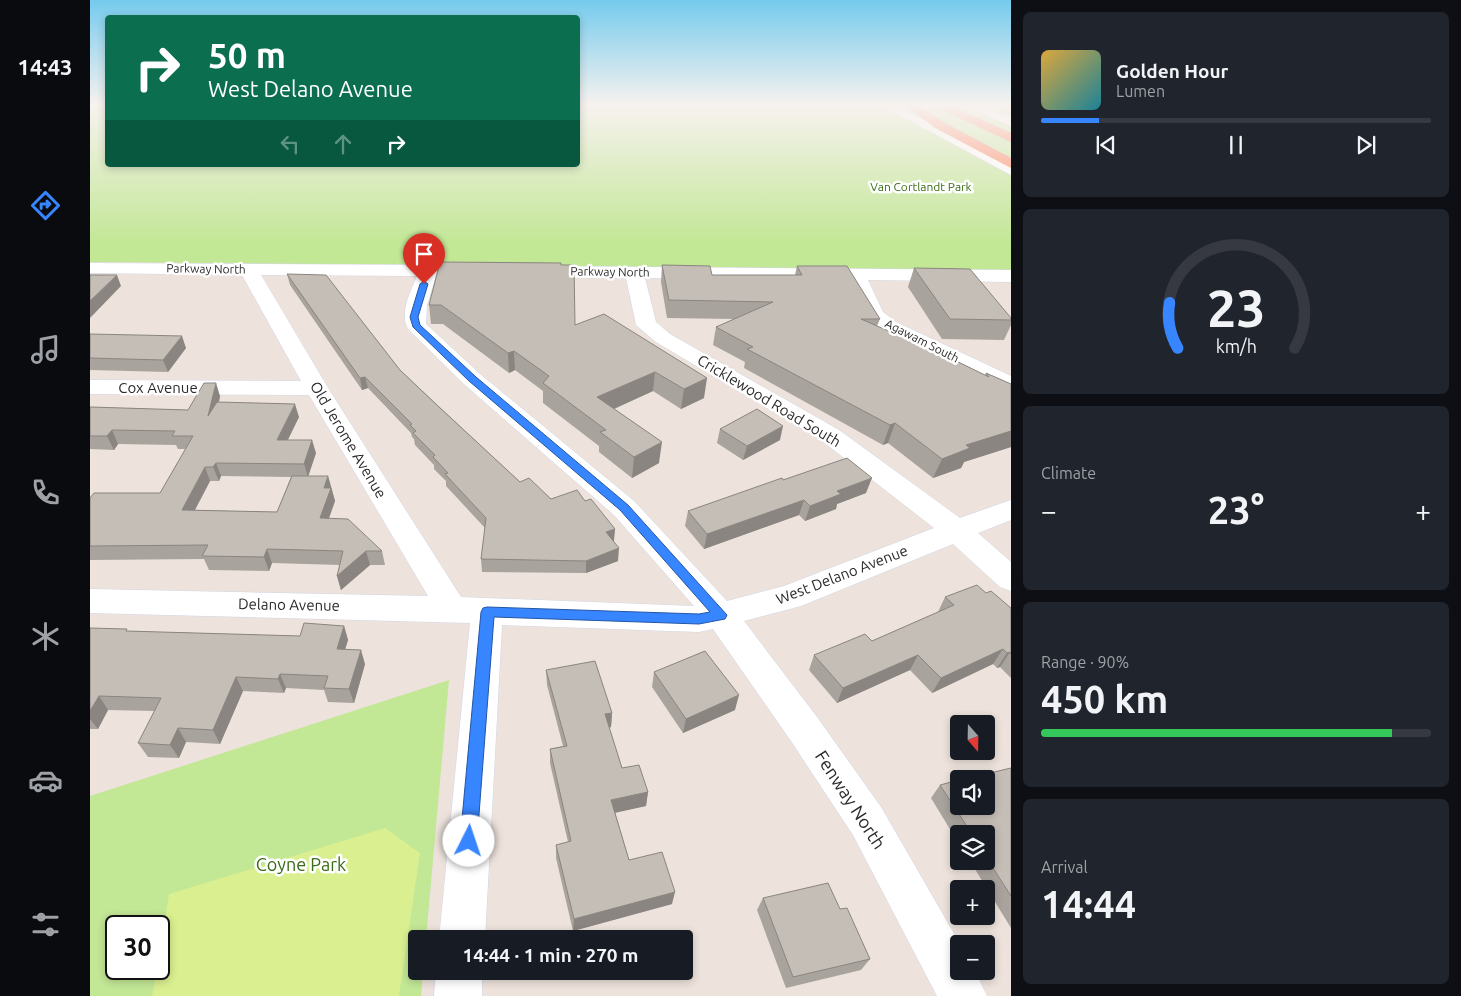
<!DOCTYPE html>
<meta charset="utf-8">
<style>
body{margin:0;font-family:Ubuntu,sans-serif;background:#20242c;color:#f1f3f6;height:100vh;display:flex;flex-direction:column;font-size:19px;white-space:nowrap}
*{box-sizing:border-box;margin:0}
p{font-size:16px;color:#9ea1a6}
.icon{flex:none;width:28px;height:28px;fill:none;stroke:currentColor;stroke-width:2;stroke-linecap:round;stroke-linejoin:round}
.map{position:relative;flex:1;overflow:hidden}
.drawer{display:flex;flex-direction:column;gap:12px;padding:12px;background:#0d0f14;width:450px}
.drawer>*{flex:none}
.guide{position:absolute;left:15px;top:15px;width:475px;height:152px;border-radius:5px;box-shadow:0 2px 8px #0003;background:#0b6e4f;color:#fff;overflow:hidden}
.needle{width:32px;rotate:160deg}
.controls{position:absolute;left:860px;top:715px;display:grid;gap:10px}
.controls a{display:grid;place-items:center;width:45px;height:45px;border-radius:5px;background:#171b24;box-shadow:0 2px 8px #0003;font-size:25px}
.speed{position:absolute;left:15px;top:915px;display:flex;gap:10px;font-size:25px;font-weight:700;text-align:center}
.speed>*{display:grid;place-content:center;width:65px;height:65px;border-radius:50%;background:#171b24;box-shadow:0 2px 8px #0003;line-height:1}
.speed .limit{border:2px solid #111;border-radius:8px;background:#fff;color:#111}
.pin{position:absolute;display:grid;place-items:center;width:42px;height:42px;color:#fff;margin:-51px -21px;border-radius:50% 50% 50% 0;rotate:-45deg;box-shadow:0 0 5px #0007}
.pin .icon{rotate:45deg}
.me{position:absolute;width:55px;margin:-28px;rotate:4deg;stroke-linejoin:round;filter:drop-shadow(0 0 4px #0008)}
.turn{display:flex;align-items:center;gap:18px;height:105px;padding:0 20px;font-size:22px}
.turn .icon{width:65px;height:65px;stroke-width:2.5}
.turn b{display:block;font-size:35px;line-height:42px}
.lanes{display:flex;align-items:center;height:48px;padding:0 20px;background:#0003;justify-content:center;gap:25px;direction:ltr}
.lanes .off{opacity:.35}
.big{font-size:38px;font-weight:600;line-height:1.1}
.drawer .widget{flex:1;display:flex;flex-direction:column;justify-content:center;gap:8px;min-width:0;padding:0 18px;border-radius:8px;background:#20242c}
.drawer .dial{align-items:center;gap:0}
.dial svg{height:130px;overflow:visible;fill:none;stroke:#363941;stroke-width:7;stroke-linecap:round;text-anchor:middle}
.dial text{fill:#f1f3f6;stroke:none}
.song{display:flex;align-items:center;gap:15px}
.cover{width:60px;height:60px;border-radius:8px;background:linear-gradient(135deg,hsl(40 70% 55%),hsl(190 70% 35%))}
.played{height:5px;border-radius:2px;background:linear-gradient(90deg,#3785ff 15%,#363941 15%)}
.keys{display:flex;justify-content:space-around;direction:ltr}
.heat{display:flex;justify-content:space-between;align-items:center;font-size:28px;direction:ltr}
.charge{height:8px;border-radius:4px;background:linear-gradient(90deg,#34c759 90%,#363941 0)}
.trip{position:absolute;left:318px;top:930px;width:285px;height:50px;border-radius:5px;background:#171b24;box-shadow:0 2px 8px #0003;font-weight:600;line-height:50px;text-align:center}
main{display:flex;flex:1;min-height:0}
.dock{display:flex;flex-direction:column;width:90px;justify-content:space-around;align-items:center;background:#090b0e;color:#9ea1a6}
.dock .icon{width:35px;height:35px}
.dock .active{color:#3785ff}
.dock b{font-size:22px;color:#f1f3f6}
.map>svg:first-child{display:block}
</style>
<main>
<nav class="dock">
<b>14:43</b>
<svg class="icon active" aria-label="directions" viewBox="0 0 24 24"><path d="M12 3l9 9-9 9-9-9zM9 14v-3h6M13 9l2 2-2 2"/></svg>
<svg class="icon" aria-label="music" viewBox="0 0 24 24"><path d="M9 18V5l10-2v13"/><circle cx="6" cy="18" r="3"/><circle cx="16" cy="16" r="3"/></svg>
<svg class="icon" aria-label="phone" viewBox="0 0 24 24"><path d="M5 4h4l2 5-3 2q2 4 5 5l2-3 5 2v4C11 20 4 13 5 4z"/></svg>
<svg class="icon" aria-label="climate" viewBox="0 0 24 24"><path d="M12 3v18M4 7l16 10M4 17L20 7"/></svg>
<svg class="icon" aria-label="car" viewBox="0 0 24 24"><path d="M5 17H2v-5l4-1 3-4h7l3 4 3 1v5h-3M9 17h6M6 11h13"/><circle cx="7" cy="17" r="2"/><circle cx="17" cy="17" r="2"/></svg>
<svg class="icon" aria-label="filters" viewBox="0 0 24 24"><path d="M4 7h16M4 17h16"/><circle cx="9" cy="7" r="2"/><circle cx="15" cy="17" r="2"/></svg>
</nav>
<div class="map">
<svg width="921" height="996" viewBox="0 0 921 996">
<rect width="100%" height="100%" fill="#ede2dc"/>
<g fill="#c2e795" fill-rule="evenodd">
<path d="M0,105H17L18,165H488V105H921V271L0,262Z"/>
<path d="M359,680L336,939H326V971H333L331,996H0V796ZM26,926H69V969H26Z"/>
</g>
<path fill="#daef90" d="M295,828L330,853L309,996H62L67,969H69V955L79,894Z"/>
<g fill="none" stroke-linecap="round" stroke-linejoin="round">
<g stroke="#d1d8e4" stroke-width="1">
<g id="street">
<path d="M0,263L356,265L363,267L365,271L363,275L346,276L337,305L336,324L390,374L544,501L637,601L694,586L844,528L731,440L566,342L546,325L536,278H446L439,276L437,272L439,268L446,266L921,270V282L778,280L793,312L806,322L921,376V392L913,390L792,330L774,315L759,280L555,278L566,322L580,334L749,430L870,518L921,500V520L888,533L921,562V591L910,587L863,544L711,606L654,621L727,717L791,807L870,944L869,971H885L897,996H847L763,835L701,741L623,629L609,632L412,625L395,939H349L380,623L0,613V589L338,596L219,395L0,394V380L211,381L152,275L0,273ZM171,275L327,276C321,291 308,315 319,330L374,384L524,515L604,606L371,597L238,388Z"/>
<path d="M346,971H392V996H344Z"/>
</g>
</g>
<g stroke="#d1d8e4" stroke-width="1">
<g id="secondary">
<path d="M791,105H805L921,165V175Z"/>
<path d="M874,105H889L921,118V126L876,107Z"/>
</g>
</g>
<g stroke="#c3c3c3" stroke-width="1">
<g id="highway">
<path d="M814,105H827L855,123L921,158V168L847,129Z"/>
<path d="M844,105H859L921,133V142L846,107Z"/>
</g>
</g>
<use href="#street" fill="#fff" fill-rule="evenodd"/>
<use href="#secondary" fill="#fff" fill-rule="evenodd"/>
<use href="#highway" fill="#ff7c55" fill-rule="evenodd"/>
</g>
<g fill="#a9a39d" fill-rule="evenodd">
<path d="M471,265L485,325L614,398L591,409L563,391L524,409L569,463L542,478L509,452V446L453,403V391L425,370L419,373L353,324H341L339,305Z"/>
<path d="M572,265L622,275H705L707,266L790,319L787,326L895,375L896,373L921,384V447L874,462L871,468L843,478L798,443L793,445L654,368L655,362L623,345L626,327L644,319L577,318L571,282Z"/>
<path d="M824,268L921,318V325L914,340L852,339L818,287Z"/>
<path d="M197,274L310,370L430,482L461,499L495,501L525,529L523,541L528,561L496,573L392,572L391,559L395,528L356,486V481L344,469V465L325,445L324,439L322,437L321,433L278,388L272,390L200,285Z"/>
<path d="M0,334L96,348L78,372L0,370Z"/>
<path d="M130,396L129,402L209,417L198,440L226,453L218,476H238L245,501L239,518L292,551L295,565H280L251,590L247,576L250,565L182,563L179,571L119,570L114,559L0,560V498L70,493L96,449H88L86,445L28,444L24,450L0,449V407L98,410ZM131,476L201,477L187,512L105,510L120,481H129Z"/>
<path d="M630,429L690,440L653,460L627,443Z"/>
<path d="M693,480L776,493L747,504L746,509L715,521L709,515L614,549L595,526L598,511Z"/>
<path d="M896,593L921,608V678L910,667L907,668L903,664L842,693L820,670L747,703L719,670L724,655L782,641L848,612L855,597Z"/>
<path d="M254,626L258,640L255,649L275,664L264,703L238,702L234,690L196,688L194,693L153,691L130,744L96,742L89,758L58,757L48,743L65,711L18,710L8,729H0V628L38,631L210,636Z"/>
<path d="M456,670L522,713L521,727L519,728L532,768L558,792L556,806L525,812L539,860L582,904L483,931L466,858V845L478,842L460,763V749L473,746L457,685Z"/>
<path d="M564,672L645,710L593,733L562,687Z"/>
<path d="M921,768V928L880,861H896V834H869V844L841,798L850,785Z"/>
<path d="M673,898L750,909L780,959L771,970L696,988L667,910Z"/>
</g>
<g fill="#8a8580">
<path d="M27,275L31,286L0,318V301Z"/>
<path d="M92,336L96,348L78,372L73,360Z"/>
<path d="M424,351L425,370L419,373L418,353Z"/>
<path d="M565,372L563,391L506,417L507,397Z"/>
<path d="M275,377L278,388L272,390L270,378Z"/>
<path d="M617,378L614,398L591,409L594,389Z"/>
<path d="M126,383L130,396L123,429L118,416Z"/>
<path d="M205,404L209,417L191,453L187,440Z"/>
<path d="M805,423L798,443L793,445L800,425Z"/>
<path d="M693,426L690,440L653,460L657,446Z"/>
<path d="M22,430L28,444L24,450L17,436Z"/>
<path d="M921,431V447L874,462L871,468L843,478L852,459L876,445Z"/>
<path d="M222,440L226,453L218,477L214,464Z"/>
<path d="M572,442L569,463L542,478L544,457Z"/>
<path d="M126,463L131,476L129,481L123,467Z"/>
<path d="M115,467L120,481L98,523L92,510Z"/>
<path d="M238,476L245,501L234,532L230,518L234,488Z"/>
<path d="M782,478L776,493L747,504L746,509L715,521L720,506L747,491Z"/>
<path d="M714,500L709,515L614,549L617,534Z"/>
<path d="M525,529L524,541L515,545L516,532Z"/>
<path d="M529,548L528,561L496,573V561Z"/>
<path d="M177,549L182,563L179,571L174,557Z"/>
<path d="M276,551L280,565L251,590L247,576Z"/>
<path d="M254,626L258,640L251,663L247,649Z"/>
<path d="M913,649L903,664L842,693L851,678Z"/>
<path d="M271,650L275,664L264,703L259,689Z"/>
<path d="M920,652L910,667L907,668L917,653Z"/>
<path d="M828,655L820,670L747,703L753,688Z"/>
<path d="M190,674L196,688L194,693L188,679Z"/>
<path d="M146,677L153,691L130,744L123,730Z"/>
<path d="M649,695L645,710L593,733L596,719Z"/>
<path d="M9,696L18,710L8,729L0,719V711Z"/>
<path d="M522,713L521,727L514,729L515,714Z"/>
<path d="M88,728L96,742L89,758L80,745Z"/>
<path d="M558,792L556,806L520,814L521,800Z"/>
<path d="M585,892L582,904L483,931L484,919Z"/>
</g>
<g fill="#c5beb7" stroke="#8a8580">
<path d="M350,262L471,263V265H484L485,325L514,314L617,378L594,389L565,372L507,397L572,442L544,457L510,432L516,430L453,383L459,376L424,351L418,353L351,305H339Z"/>
<path d="M572,265L620,266L622,275H712L707,266H757L790,319H771L856,356L899,377L896,373L921,384V431L876,445L880,448L852,459L805,423L800,425L657,349L663,347L626,327L683,302L579,300Z"/>
<path d="M824,268L880,269L921,318V320L860,319Z"/>
<path d="M197,274L236,275L310,370L349,407L430,482L439,478L461,499L487,490L495,501L501,499L525,529L516,532L529,548L496,561L391,559L396,518L355,474L358,473L343,457L345,455L323,433L326,431L320,425L322,424L275,377L270,378Z"/>
<path d="M0,275H27L0,301Z"/>
<path d="M0,334L92,336L73,360L0,358Z"/>
<path d="M114,383H126L118,416L127,402L205,404L187,440H222L214,464L126,463L123,467H115L92,510L187,512L202,476H238L234,488H241L230,518L258,519L292,551H276L247,576L253,551L177,549L174,557L112,556L118,545L0,546V498L4,493H70L103,436H82L85,431L22,430L17,436H0V407L98,410Z"/>
<path d="M667,409L693,426L657,446L630,429Z"/>
<path d="M757,458L782,478L747,491L751,494L720,506L714,500L617,534L598,511L692,478L693,480Z"/>
<path d="M887,585L896,593L901,591L921,608V654L920,652L917,653L913,649L851,678L828,655L753,688L724,655L775,634L782,641L864,605L855,597Z"/>
<path d="M214,623L254,626L247,649L271,650L259,689L234,688L238,676L190,674L188,679L146,677L123,730L88,728L80,745L48,743L71,698L9,696L0,711V628L37,629L36,631L210,636Z"/>
<path d="M615,651L649,695L596,719L564,672Z"/>
<path d="M505,661L522,713L515,714L532,768L549,765L558,792L521,800L539,860L572,852L585,892L484,919L466,845L481,841L460,749L477,746L456,670Z"/>
<path d="M921,768V896L896,857V834H882L850,785L869,780V806H896V779H875Z"/>
<path d="M738,883L750,909L757,908L780,959L703,977L673,898Z"/>
</g>
<linearGradient id="sky" x2="0" y2="1"><stop stop-color="#75cbed"/><stop offset="0.43" stop-color="#f7f2ef"/><stop offset="1" stop-color="#f7f2ef" stop-opacity="0"/></linearGradient>
<rect width="921" height="244" fill="url(#sky)"/>
<path fill="#3785ff" stroke="#2456a6" d="M334,281L338,284L328,317L330,325L386,377L538,505L637,615L635,619L609,624L404,617L387,841L385,847L379,850L373,847L370,841L391,612L393,608L397,607L609,614L620,612L530,510L379,381L323,327L320,317L330,284Z"/>
<g text-anchor="middle" stroke-width="5" stroke-linejoin="round" paint-order="stroke">
<g font-size="12" fill="#396c16" stroke="#fff">
<text x="831" y="191">Van Cortlandt Park</text>
</g>
<g font-size="12" fill="#2a2a2a" stroke="#fff">
<text transform="translate(116 269) rotate(1)" y="4">Parkway North</text>
<text transform="translate(520 272) rotate(1)" y="4">Parkway North</text>
<text transform="translate(832 341) rotate(27)" y="4">Agawam South</text>
</g>
<g font-size="15" fill="#2a2a2a" stroke="#fff">
<text x="68" y="393">Cox Avenue</text>
<text transform="translate(679 401) rotate(31)" y="5">Cricklewood Road South</text>
<text transform="translate(258 440) rotate(59)" y="5">Old Jerome Avenue</text>
<text transform="translate(752 575) rotate(-21)" y="5">West Delano Avenue</text>
<text transform="translate(199 605) rotate(1)" y="5">Delano Avenue</text>
</g>
<g font-size="18" fill="#2a2a2a" stroke="#fff">
<text transform="translate(760 800) rotate(57)" y="6">Fenway North</text>
</g>
<g font-size="18" fill="#396c16" stroke="#fff">
<text x="211" y="871">Coyne Park</text>
</g>
</g>
</svg>
<div class="controls">
<a><svg class="needle" viewBox="-14 -14 28 28"><path d="M0-13l5 13h-10z" fill="#e53935"/><path d="M0 13l5-13h-10z" fill="#9ea1a6"/></svg></a>
<a><svg class="icon" aria-label="sound" viewBox="0 0 24 24"><path d="M4 9h4l5-4v14l-5-4H4zM17 9q2 3 0 6"/></svg></a>
<a><svg class="icon" aria-label="layers" viewBox="0 0 24 24"><path d="M12 4l9 5-9 5-9-5zM3 14l9 5 9-5"/></svg></a>
<a>+</a>
<a>−</a>
</div>
<div class="speed"><div class="limit">30</div></div>
<div class="pin" style="left:334px;top:284px;background:#d93025"><svg class="icon" aria-label="arrive" viewBox="0 0 24 24"><path d="M6 21V4h12l-3 4 3 4H6"/></svg></div>
<svg class="me" style="left:379px;top:841px" viewBox="-20 -20 40 40"><circle r="19" fill="#fff"/><path d="M0-13L10 11 0 6-10 11z" fill="#3785ff"/></svg>
<div class="trip">14:44 · 1 min · 270 m</div>
<div class="guide">
<div class="turn"><svg class="icon" aria-label="right" viewBox="0 0 24 24"><path d="M7 20v-9h11M14 6l5 5-5 5"/></svg><div><b>50 m</b>West Delano Avenue</div></div>
<div class="lanes"><svg class="icon off" aria-label="left" viewBox="0 0 24 24"><path d="M17 20v-9H6M10 6l-5 5 5 5"/></svg><svg class="icon off" aria-label="ahead" viewBox="0 0 24 24"><path d="M12 20V5M6 11l6-6 6 6"/></svg><svg class="icon" aria-label="right" viewBox="0 0 24 24"><path d="M7 20v-9h11M14 6l5 5-5 5"/></svg></div>
</div>
</div>
<section class="drawer">
<div class="widget">
<div class="song"><i class="cover"></i><div><b>Golden Hour</b><p>Lumen</p></div></div>
<div class="played"></div>
<div class="keys"><svg class="icon" aria-label="previous" viewBox="0 0 24 24"><path d="M18 5L8 12l10 7zM5 5v14"/></svg><svg class="icon" aria-label="pause" viewBox="0 0 24 24"><path d="M8 5v14M16 5v14"/></svg><svg class="icon" aria-label="next" viewBox="0 0 24 24"><path d="M6 5l10 7-10 7zM19 5v14"/></svg></div>
</div>
<div class="widget dial"><svg viewBox="0 0 100 80">
<path d="M14 69A42 42 0 1 1 86 69"/>
<path d="M14 69A42 42 0 0 1 9 41" stroke="#3785ff"/>
<text x="50" y="56" font-size="32" font-weight="700">23</text>
<text x="50" y="72" font-size="11">km/h</text>
</svg></div>
<div class="widget"><p>Climate</p>
<div class="heat"><a>−</a><b class="big">23°</b><a>+</a></div>
</div>
<div class="widget"><p>Range · 90%</p><b class="big">450 km</b><div class="charge"></div></div>
<div class="widget"><p>Arrival</p><b class="big">14:44</b></div>
</section>
</main>
